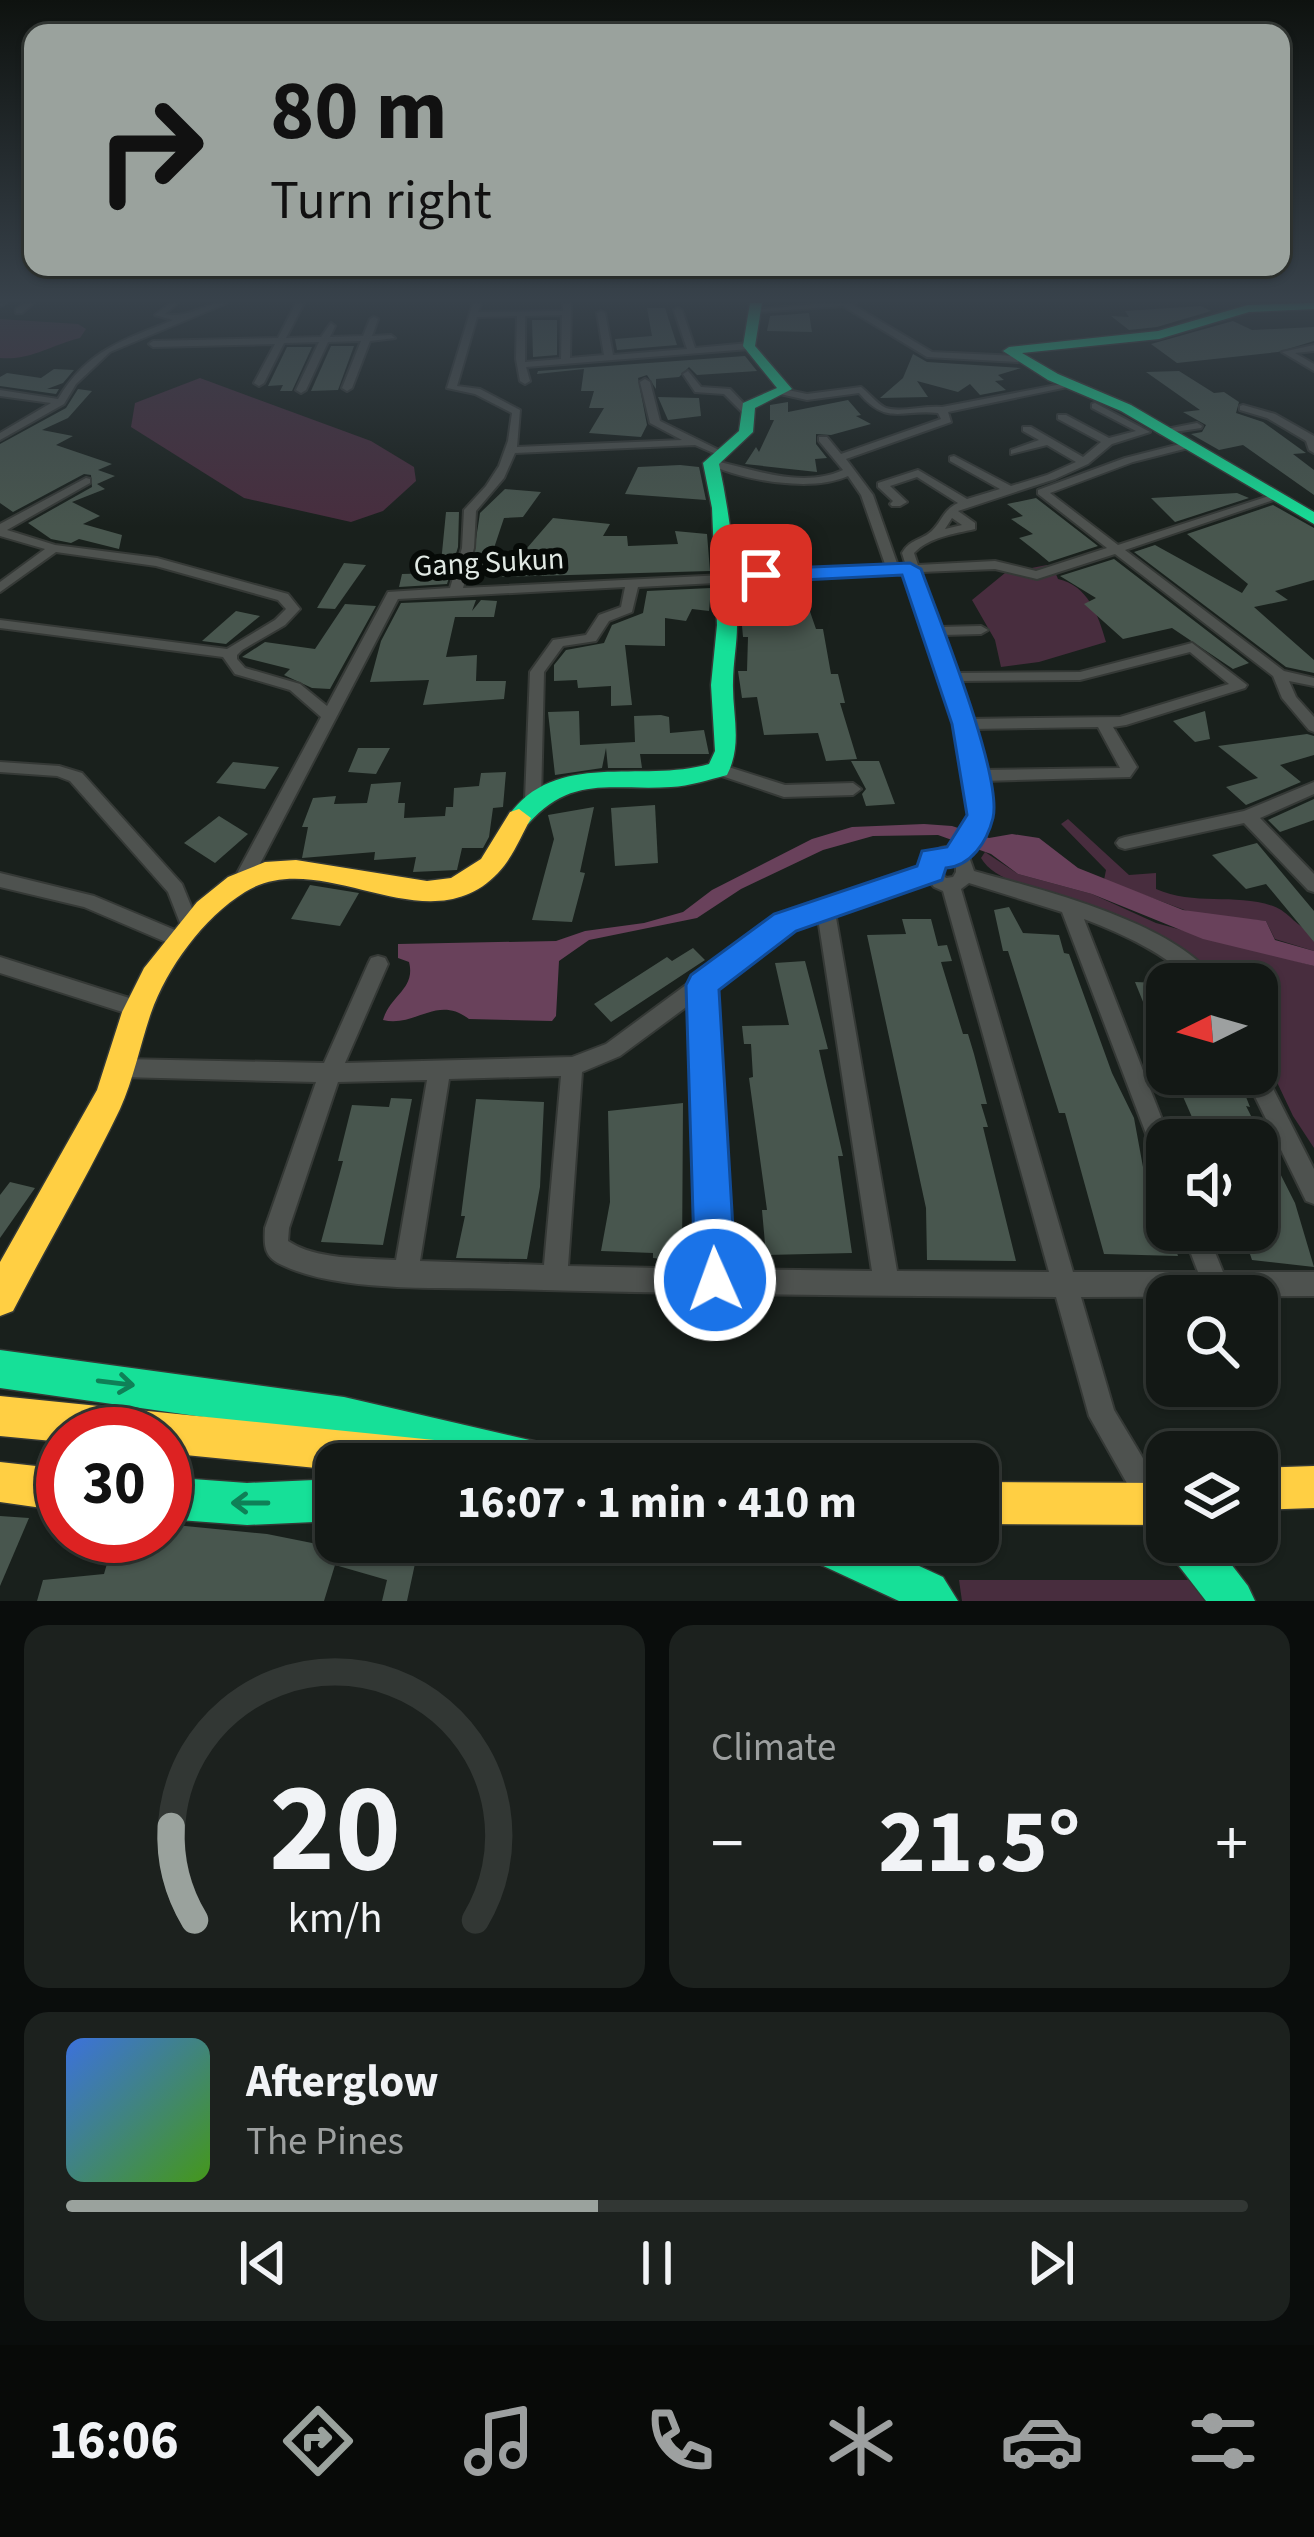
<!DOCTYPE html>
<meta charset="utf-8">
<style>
body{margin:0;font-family:"Source Sans 3",sans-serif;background:#1c211e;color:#f1f3f6;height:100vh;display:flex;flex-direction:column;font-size:45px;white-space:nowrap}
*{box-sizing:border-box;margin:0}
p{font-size:39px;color:#9da0a0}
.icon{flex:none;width:66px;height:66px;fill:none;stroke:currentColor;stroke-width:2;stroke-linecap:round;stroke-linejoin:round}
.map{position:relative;height:1601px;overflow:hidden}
.drawer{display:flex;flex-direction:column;gap:24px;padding:24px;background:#0a0d0c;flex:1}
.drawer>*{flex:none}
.top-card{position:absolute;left:24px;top:24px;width:1266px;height:252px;border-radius:24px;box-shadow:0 3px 9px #0004,0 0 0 3px #323734;background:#9aa29d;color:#111;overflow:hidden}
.needle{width:78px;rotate:265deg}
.tools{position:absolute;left:1146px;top:963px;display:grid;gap:24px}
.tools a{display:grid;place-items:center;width:132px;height:132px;border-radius:24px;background:#131815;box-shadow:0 3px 9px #0004,0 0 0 3px #323734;font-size:60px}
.speed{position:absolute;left:36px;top:1407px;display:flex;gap:24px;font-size:60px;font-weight:700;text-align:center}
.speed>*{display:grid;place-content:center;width:156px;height:156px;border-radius:50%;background:#131815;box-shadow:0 3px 9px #0004,0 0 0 3px #323734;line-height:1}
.speed .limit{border:18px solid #d22;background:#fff;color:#111}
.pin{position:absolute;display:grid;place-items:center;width:102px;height:102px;color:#fff;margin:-51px;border-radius:24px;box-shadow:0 6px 18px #0006}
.me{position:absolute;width:132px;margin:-66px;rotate:358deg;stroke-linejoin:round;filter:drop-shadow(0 0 9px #0008)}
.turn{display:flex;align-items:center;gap:42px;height:252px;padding:0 48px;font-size:54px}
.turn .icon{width:156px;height:156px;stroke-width:2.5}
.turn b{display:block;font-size:84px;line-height:102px}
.big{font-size:90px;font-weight:700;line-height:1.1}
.drawer .widget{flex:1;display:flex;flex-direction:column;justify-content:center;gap:18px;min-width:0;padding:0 42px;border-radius:24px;background:#1c211e}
.drawer .dial{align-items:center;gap:0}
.dial svg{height:312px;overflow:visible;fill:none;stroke:#323734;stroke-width:7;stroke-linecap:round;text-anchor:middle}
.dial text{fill:#f1f3f6;stroke:none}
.song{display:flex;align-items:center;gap:36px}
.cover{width:144px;height:144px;border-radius:18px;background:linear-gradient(135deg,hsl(220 70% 55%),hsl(100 70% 35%))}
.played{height:12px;border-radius:6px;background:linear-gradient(90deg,#9aa29d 45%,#323734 45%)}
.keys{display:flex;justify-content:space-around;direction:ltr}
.heat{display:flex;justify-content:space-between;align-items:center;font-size:66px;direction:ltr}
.drawer .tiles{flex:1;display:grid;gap:24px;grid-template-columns:1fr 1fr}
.widget:last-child{grid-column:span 2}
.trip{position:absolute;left:315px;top:1443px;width:684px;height:120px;border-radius:24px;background:#131815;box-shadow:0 3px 9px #0004,0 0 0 3px #323734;font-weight:700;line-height:120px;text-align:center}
.tabs{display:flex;height:192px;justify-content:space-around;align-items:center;background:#080a08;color:#9da0a0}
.tabs .icon{width:84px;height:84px}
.tabs .on{color:#9aa29d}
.tabs b{font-size:54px;color:#f1f3f6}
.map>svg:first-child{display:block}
</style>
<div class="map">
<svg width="1314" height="1601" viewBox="0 0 1314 1601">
<rect width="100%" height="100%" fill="#19201c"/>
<g fill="#482d3e">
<path d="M0,319L78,324L86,329L80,338C51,345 30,361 0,358Z"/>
<path d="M200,378L371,441L414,467L416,481L383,511L351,522L244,498L131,427L135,403Z"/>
<path d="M1047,565L1053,567L1058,579C1088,586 1098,614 1106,642L1039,662L1001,667L995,640L972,600L1005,573Z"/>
<path d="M1068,819L1129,875L1156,873V889C1194,906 1235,893 1273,906C1290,912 1297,929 1314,932V951L1275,939L1266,921L1198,915L1104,880L1106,870L1061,824Z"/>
<path d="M985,852L1018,874L1092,894L1156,923L1314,966V1148L1293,1116L1257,1040V984C1246,984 1229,987 1221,981C1180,953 1137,927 1090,907C1060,894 997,886 981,858Z"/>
<path d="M959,1580H1205L1223,1601H962Z"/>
</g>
<path fill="#69415b" d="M924,824L952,826L989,838L1012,834L1039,838L1078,868L1183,910L1266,921L1275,940L1314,951V966L1203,939L1092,894L1018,874L991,854L938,835L873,836L823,850L741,889L697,918L589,940L559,961L556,1016L552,1021L469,1019C437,994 415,1028 383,1020C390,995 416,989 409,962L398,958V944L556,941L585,931L644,923L683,912L712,890L812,839L852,827Z"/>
<g fill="#48564e">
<path d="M1201,306L1211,311L1157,327L1129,330L1111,316L1129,317L1125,311Z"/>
<path d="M647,308H665L677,345L617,350L615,339L652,336Z"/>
<path d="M809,313L812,332L767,331L770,316Z"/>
<path d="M532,320H557V355L533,357Z"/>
<path d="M1233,321L1252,330L1314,327V341L1278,352L1177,363L1151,344Z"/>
<path d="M331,346H354L338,390L311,391Z"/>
<path d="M287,347H312L292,391H280L283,385L268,386Z"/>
<path d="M913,354L927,362L1021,368L998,375L1004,380L995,381L1006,390L980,395L970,384L958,392L917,381L928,397L880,398L903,378Z"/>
<path d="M745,356L757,371L697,375L689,367L679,377L656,379V389L647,375L638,378L647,425L641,437L589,433L604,408H589L594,391H581L584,369L537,374L538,371Z"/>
<path d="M54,369L74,370L63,383L47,389H59L56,394L0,386V377L7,373L41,378Z"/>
<path d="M1179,371L1214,393L1224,392L1239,402L1236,413L1263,422L1306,453L1293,454L1314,470V495L1243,445L1219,450L1191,434L1202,432L1206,425L1183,412L1200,410L1146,372Z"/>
<path d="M78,389L92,391L68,418L42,430L73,436L56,445L112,464L98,470L115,476L97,484L105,489L72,502L100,516L83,524L122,535L119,549L79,539L71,543L51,539L28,523L92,487L91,475L84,474L13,512L0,503V444L66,408Z"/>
<path d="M658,397L699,398L701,416L668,420Z"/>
<path d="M848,400L861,415L856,416L871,424L831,435L816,434V444L827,458L815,459L817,472L745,464L756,447L759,452L774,420H770V405L788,402V412Z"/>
<path d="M680,465L699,467L706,500L625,494L638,467Z"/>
<path d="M505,489L541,492L523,517L504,518L484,578H470L480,513Z"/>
<path d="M1237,493L1249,498L1175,522L1151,498Z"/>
<path d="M1036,498L1098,546L1049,562L1037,552L1019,538L1033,534L1011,519L1023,516L1007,504Z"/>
<path d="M1273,505L1314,528V580L1275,591L1288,600L1254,607L1314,660V673L1286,667L1134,552L1155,545L1242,593L1248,584L1187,534Z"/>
<path d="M446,512H459L458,547L447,584L399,587L402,574L440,573Z"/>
<path d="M553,518L610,524L603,536H627L628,546L678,544L675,531L707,534L710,571L502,577Z"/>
<path d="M776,526L791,567L754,569L755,547H749L746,528Z"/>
<path d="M1114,559L1249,663L1233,669L1172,628L1123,639L1084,604L1096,598L1060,576Z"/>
<path d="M344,563L366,565L335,609L317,608Z"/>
<path d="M711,588L709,611L692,609L686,621L665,618V646L625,645L632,705L611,706V686L578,688L577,680L554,681V665L566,650L604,643L612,625L643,613L647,591Z"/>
<path d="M476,600L472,611L481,600L497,601L494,617H455L446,657L477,655L476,681H506L504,699L423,705L429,680L370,682L381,641L401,603Z"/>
<path d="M806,600L816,629H823L831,674H838L845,703H840L857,759L826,761L818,733L764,735L757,697L742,698L738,671H747L748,637H743L740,603Z"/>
<path d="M345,604L376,606L330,689L312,688L284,675L290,669L242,657L265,642L315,649Z"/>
<path d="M236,611L260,616L226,644L202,641Z"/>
<path d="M579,711L580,745L635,742L634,716L661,715L669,717L670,733L704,730L709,754H640L642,768H608L606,748L602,768L555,775L548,712Z"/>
<path d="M1205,711L1210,739L1195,742L1173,721Z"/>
<path d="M1307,734L1314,736V755L1280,765L1301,782L1246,805L1226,787L1258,778L1218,746Z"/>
<path d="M358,748H390L376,774L348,772Z"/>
<path d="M851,761H879L895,804L866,806L862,794L866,789Z"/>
<path d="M233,762L279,767L265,789L216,783Z"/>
<path d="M506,772L503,807L493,808L489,837L483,848H462L457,870L413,872L416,857L374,860L375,852L302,858L308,827H302L313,798L336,796L334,804L367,803L371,784L401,782L398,803H405L404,818L445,816L446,807H453L454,788L479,786L481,773Z"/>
<path d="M1314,799V820L1280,832L1268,820Z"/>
<path d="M655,805L658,863L615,866L611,808Z"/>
<path d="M594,807L580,872L585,873L572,922L532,920L554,839L548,815Z"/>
<path d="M219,816L248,834L215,863L184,843Z"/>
<path d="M1257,843L1314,911V942L1266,884L1246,889L1212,855Z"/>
<path d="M310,885L359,893L340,926L291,919Z"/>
<path d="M1009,907L1023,933L1059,935L1064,953L1069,954L1112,1073L1134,1118L1143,1167L1163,1208L1178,1256L1104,1254L1065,1113H1059L1008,951H1003L994,910Z"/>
<path d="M902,919H931L938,946L947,945L952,961L941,962L963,1034H968L974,1054L987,1104H981L988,1127H983L1016,1261L927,1260L926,1208L867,935L906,934Z"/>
<path d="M693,948L705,960L611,1022L594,1004L667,957L672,961Z"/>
<path d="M805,961L828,1049L819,1050L843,1156H838L852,1253L766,1255L762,1210H767L749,1078L753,1077L751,1044H744L742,1026L789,1025L775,963Z"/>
<path d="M1135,982L1159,983L1167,1005V1061Z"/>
<path d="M1208,1074H1237L1250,1107L1246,1106L1295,1203L1314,1267L1252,1260L1242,1230H1257V1140H1202L1174,1076L1209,1078Z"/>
<path d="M391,1098L412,1099L383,1245L321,1242L343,1161H338L352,1105L389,1107Z"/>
<path d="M476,1099L544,1102L540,1187L527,1259L456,1258L465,1216H461Z"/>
<path d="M683,1103L682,1261L653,1258V1253L601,1251L610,1202L608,1111Z"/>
<path d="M10,1182L35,1188L0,1238V1195Z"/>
<path d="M0,1516L29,1518L0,1586Z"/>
<path d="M165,1524L267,1534L352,1551L356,1542L419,1545L407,1601H382L387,1580L335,1565L324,1601H37L43,1580L104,1574L115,1536H165Z"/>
</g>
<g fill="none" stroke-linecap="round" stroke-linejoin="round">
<g stroke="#353936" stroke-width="4">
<g id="street">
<path d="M0,303H6L0,306Z"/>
<path d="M25,303H34L22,313H16V309Z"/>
<path d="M170,303H178L165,314C191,319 203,302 227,303L110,352L76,384L64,404L0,440V433L51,403L0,396V390L58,399C87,350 124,340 173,320L155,315Z"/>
<path d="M296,303H304L286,338L321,337L331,323L335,326L330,337L363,336L370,319L374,317L378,319L372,336L391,335L395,338L370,341L352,388L347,391L342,388L361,341L328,342L306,390L301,393L296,390L319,342L284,343L264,383L259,386L254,383L275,344L153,347L149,344L153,341L278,338Z"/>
<path d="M473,303H481L478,312L563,311V303H571L570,358L604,355L597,313L601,311L605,313L613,355L687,349L674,310L678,308L682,310L695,348L749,343L753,346L749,349L526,367L530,381L525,384L520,381L516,359L517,316L477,317L457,386L480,389L520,410L517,447L682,440L650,423L640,382L645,379L650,382L660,421L723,452L718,455L695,445L515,453L504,478L476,511L474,548L463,588L886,567L861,495L848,476C811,493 741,480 706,463L711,460C753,469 802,489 843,470L819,441V437H827L841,454L941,419L938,413C902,409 887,426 859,393L807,400L780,394L778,392L783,389L807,394L861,387C869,393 877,404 886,408C900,413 925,405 942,407L1072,382L1077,385L948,412L951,422L846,459L873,495L898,566H906L902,553C910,540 916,542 928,534C941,525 942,510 958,503L917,477L890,486L907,502L900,506H892L890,504L893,501L878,487V483L918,470L967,499L1000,489L950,461V457L954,456L1011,486L1047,475L1076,462L1047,445L1011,454V450L1039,440L1023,431V427H1031L1083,457L1101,442L1058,419V415H1066L1109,438L1136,431L1092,408V404L1095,403L1150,432L1112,444L1088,464L1055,479L958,511L975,523V529C954,534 929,537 914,553L918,565L995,561L1036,571L1107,548L1038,494V490L1125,458L1188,442L1192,443V447L1133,462L1050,493L1118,545L1272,495L1282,497L1125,550L1284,671L1314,678V686L1289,681L1296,697L1314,717V732L1309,730L1282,698L1273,676L1115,554L1037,579L995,569L921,572L940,627L981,626L988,630L981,634L943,635L957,673L1080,672L1192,643L1247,685L1245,688L1126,725L1113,727L1137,767L1130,777L983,781C990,813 986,828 968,854L974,871C1042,890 1179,923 1219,984H1196C1165,953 1125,935 1084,919L1170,1140H1167V1171L1159,1168L1156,1160L1062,912L969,883L961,889L1073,1272H1198L1182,1230H1206L1223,1272H1314V1296L1081,1297L1114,1410L1162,1490L1166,1500L1162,1510L1152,1514L1142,1510L1089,1416L1056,1297C873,1296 690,1294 508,1289C443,1287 340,1293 282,1265C264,1257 264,1246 265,1228L316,1082L122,1077L115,1075L111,1068L115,1061L122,1059L324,1063L368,964L371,958L378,956L385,958L388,964L345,1063L572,1057L606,1044L778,917L816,904L819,900L830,899L924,868C928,853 938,845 954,847L968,828L970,797L944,677L909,573L638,587L632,612L609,621L596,641L563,646L544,672L541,800L533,806L525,800L530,672L553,640L586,635L599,615L621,607L625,587L398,599L252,879L249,884H237L234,879L321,717L290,690L235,674L223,657L0,628V620L227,649L275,620L286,609L278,600L156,566L56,552L0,592V582L45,549L0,536V524L86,478L90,479V483L7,530L55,545L157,558L288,594L300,609L285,625L242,650L237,655V659L245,668L300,684L327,706L388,592L450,588L462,548L464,510L486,486L499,466L508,441L512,413L475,394L447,388ZM562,315L561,359L525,362V316ZM952,518L962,525L945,529ZM1190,652L1229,684L1120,717L968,719L959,681L1080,680ZM1098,727L1120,768L980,770L970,729ZM947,859L956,864V872L953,877L946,878L942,874L943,863ZM928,880L934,887L943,891L1049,1272L897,1271L835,912ZM818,918L872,1271L727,1269L712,987L792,927ZM693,1002L702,1269L568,1266L582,1072L620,1056ZM561,1076L544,1265L420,1261L449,1079ZM427,1080L396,1260C363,1258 316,1260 288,1241L289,1228L338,1082Z"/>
<path d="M825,303H856L853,305L932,352L1018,356L1022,359L1018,362L927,357L843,306L757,312L753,310Z"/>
<path d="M1314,345V351L1295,353L1314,364V371L1282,352Z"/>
<path d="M688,371L701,387L730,389L750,410L742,412L724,394L695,392L683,374Z"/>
<path d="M1243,405L1275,414L1314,436V453L1309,450L1306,441L1267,418L1240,410V406Z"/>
<path d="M1197,423L1202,426L1201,428L1161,434L1156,431Z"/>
<path d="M0,762L59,766L82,773L182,884L200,928L198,933L191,935L184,933L168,892L70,781L57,776L0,772Z"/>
<path d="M719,764L785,785L853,783L861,789L853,795L784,797L713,773L711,769Z"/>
<path d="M1314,782V794L1260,818L1314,874V892L1308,890L1244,823L1125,849L1119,847L1116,843L1119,839L1125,837L1244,811Z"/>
<path d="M0,873L94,896L187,935L189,940L187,945L180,948L84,907L0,887Z"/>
<path d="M0,957L145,1003L148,1009L145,1015L138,1017L0,973Z"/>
<path d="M1257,1065L1262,1067L1314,1169V1204L1306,1201L1244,1074H1257Z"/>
</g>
</g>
<g stroke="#353936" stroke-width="3">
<g id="fast">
<path d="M750,303H762L755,346L792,389L755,408L753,432L719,464C730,516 737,571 737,625C737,644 733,663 733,682C732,714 743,744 727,775C708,780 690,786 671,787C611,791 572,774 528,824H510L507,818C554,748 641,784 709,764L715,751L711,685L717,625L712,508L703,463L739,431L743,403L777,388L743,346Z"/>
<path d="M1314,303V309L1249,312L1159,339L1022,353L1058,374L1131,405L1314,512V524L1121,411L1048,380L1003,351L1009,347L1158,331L1248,305Z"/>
<path d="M0,1350L344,1397L547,1444L561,1450L567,1464H461L344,1437L0,1388Z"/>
<path d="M165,1477L247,1483L336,1479V1521L247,1525L165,1519Z"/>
<path d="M1167,1539L1214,1542L1248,1586L1255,1601H1206L1172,1557Z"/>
<path d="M798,1542H867L943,1577L958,1601H899L804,1557Z"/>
</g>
</g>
<g stroke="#353936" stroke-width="3">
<g id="slow">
<path d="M519,809L531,818C521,836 513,857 498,873C427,948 322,844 245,892C203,918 167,968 151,1013C140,1045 134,1078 120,1109C87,1178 48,1243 13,1311L0,1316V1262L97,1090L122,1012L144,968L197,902L228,877L265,862L296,860L427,881L451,878L481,859L510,812Z"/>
<path d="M0,1396L474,1444L488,1450L494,1464H336V1470L165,1453V1434H63V1442L0,1436Z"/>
<path d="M0,1462L63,1469V1511L0,1502Z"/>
<path d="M1314,1466V1508L1257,1510V1468Z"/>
<path d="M978,1482L1167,1483V1525L978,1524Z"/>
</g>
</g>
<use href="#street" fill="#4e524f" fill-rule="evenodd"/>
<use href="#fast" fill="#16e098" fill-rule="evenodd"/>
<use href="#slow" fill="#ffcf43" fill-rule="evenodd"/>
</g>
<defs><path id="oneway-shaft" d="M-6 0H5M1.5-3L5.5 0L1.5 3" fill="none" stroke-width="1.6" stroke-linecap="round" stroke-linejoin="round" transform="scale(3)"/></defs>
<g stroke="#0f8057">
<use href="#oneway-shaft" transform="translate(116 1383) rotate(7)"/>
<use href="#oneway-shaft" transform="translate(250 1503) rotate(-180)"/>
</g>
<linearGradient id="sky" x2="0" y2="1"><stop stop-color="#0e120f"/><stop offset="0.57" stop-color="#38424b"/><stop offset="1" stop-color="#38424b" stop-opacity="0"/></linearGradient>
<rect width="1314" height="527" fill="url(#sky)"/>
<path fill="#1a73e8" stroke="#114b97" stroke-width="3" d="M910,563L921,569C938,616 1003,776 993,818C987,842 971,866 946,868L942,880L796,931L719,990L736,1280L730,1294L715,1300L701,1294L695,1280L686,985L691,975L774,914L917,866L922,851L947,847L967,815L952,724L902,575L761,582L751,575L761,569Z"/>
<g text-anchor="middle" stroke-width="12" stroke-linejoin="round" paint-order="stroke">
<g font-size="30" fill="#e0e8e3" stroke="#060a07">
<text transform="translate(489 562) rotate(-3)" y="10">Gang Sukun</text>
</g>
</g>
</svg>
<div class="tools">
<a><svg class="needle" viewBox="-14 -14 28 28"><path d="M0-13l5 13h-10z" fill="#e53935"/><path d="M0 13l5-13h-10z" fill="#9da0a0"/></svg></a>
<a><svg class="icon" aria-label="sound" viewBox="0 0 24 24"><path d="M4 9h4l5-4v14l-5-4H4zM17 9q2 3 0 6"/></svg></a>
<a><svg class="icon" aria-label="search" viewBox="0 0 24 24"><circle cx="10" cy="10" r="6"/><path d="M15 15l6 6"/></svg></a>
<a><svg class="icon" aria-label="layers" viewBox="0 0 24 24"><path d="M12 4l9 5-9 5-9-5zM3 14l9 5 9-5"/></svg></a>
</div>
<div class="speed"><div class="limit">30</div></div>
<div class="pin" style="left:761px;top:575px;background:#d93025"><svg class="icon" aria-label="arrive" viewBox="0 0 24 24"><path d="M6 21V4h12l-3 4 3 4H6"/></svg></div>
<svg class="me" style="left:715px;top:1280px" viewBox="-20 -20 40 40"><circle r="17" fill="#1a73e8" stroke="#fff" stroke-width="3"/><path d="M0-11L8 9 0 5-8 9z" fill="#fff"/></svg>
<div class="trip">16:07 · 1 min · 410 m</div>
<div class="top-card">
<div class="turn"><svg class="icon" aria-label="right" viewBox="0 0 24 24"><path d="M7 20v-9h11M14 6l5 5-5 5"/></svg><div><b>80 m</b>Turn right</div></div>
</div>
</div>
<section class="drawer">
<div class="tiles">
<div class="widget dial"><svg viewBox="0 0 100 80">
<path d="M14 69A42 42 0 1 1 86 69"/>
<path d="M14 69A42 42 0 0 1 8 45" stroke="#9aa29d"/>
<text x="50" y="56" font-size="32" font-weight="700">20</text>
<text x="50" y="72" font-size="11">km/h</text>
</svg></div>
<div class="widget"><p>Climate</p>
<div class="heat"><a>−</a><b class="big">21.5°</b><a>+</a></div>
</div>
<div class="widget">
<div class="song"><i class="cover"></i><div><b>Afterglow</b><p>The Pines</p></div></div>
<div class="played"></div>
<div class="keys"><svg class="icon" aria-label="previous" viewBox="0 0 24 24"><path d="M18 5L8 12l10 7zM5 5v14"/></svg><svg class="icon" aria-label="pause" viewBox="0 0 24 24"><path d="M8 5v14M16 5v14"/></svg><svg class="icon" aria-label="next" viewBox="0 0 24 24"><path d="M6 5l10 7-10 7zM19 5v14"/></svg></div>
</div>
</div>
</section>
<nav class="tabs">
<b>16:06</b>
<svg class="icon on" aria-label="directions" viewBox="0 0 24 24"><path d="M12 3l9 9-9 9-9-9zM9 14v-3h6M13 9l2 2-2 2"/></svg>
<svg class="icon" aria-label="music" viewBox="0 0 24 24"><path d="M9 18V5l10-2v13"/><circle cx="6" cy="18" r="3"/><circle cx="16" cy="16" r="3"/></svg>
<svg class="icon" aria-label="phone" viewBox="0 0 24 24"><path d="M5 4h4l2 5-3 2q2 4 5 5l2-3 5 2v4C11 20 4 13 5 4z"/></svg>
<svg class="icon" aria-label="climate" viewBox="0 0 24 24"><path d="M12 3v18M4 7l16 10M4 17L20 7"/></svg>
<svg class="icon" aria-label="car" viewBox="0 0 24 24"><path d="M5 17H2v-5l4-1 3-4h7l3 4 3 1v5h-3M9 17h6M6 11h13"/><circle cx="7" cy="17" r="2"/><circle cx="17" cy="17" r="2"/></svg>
<svg class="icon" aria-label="filters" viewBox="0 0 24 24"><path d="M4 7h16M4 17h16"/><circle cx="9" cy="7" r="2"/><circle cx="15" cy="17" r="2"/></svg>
</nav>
